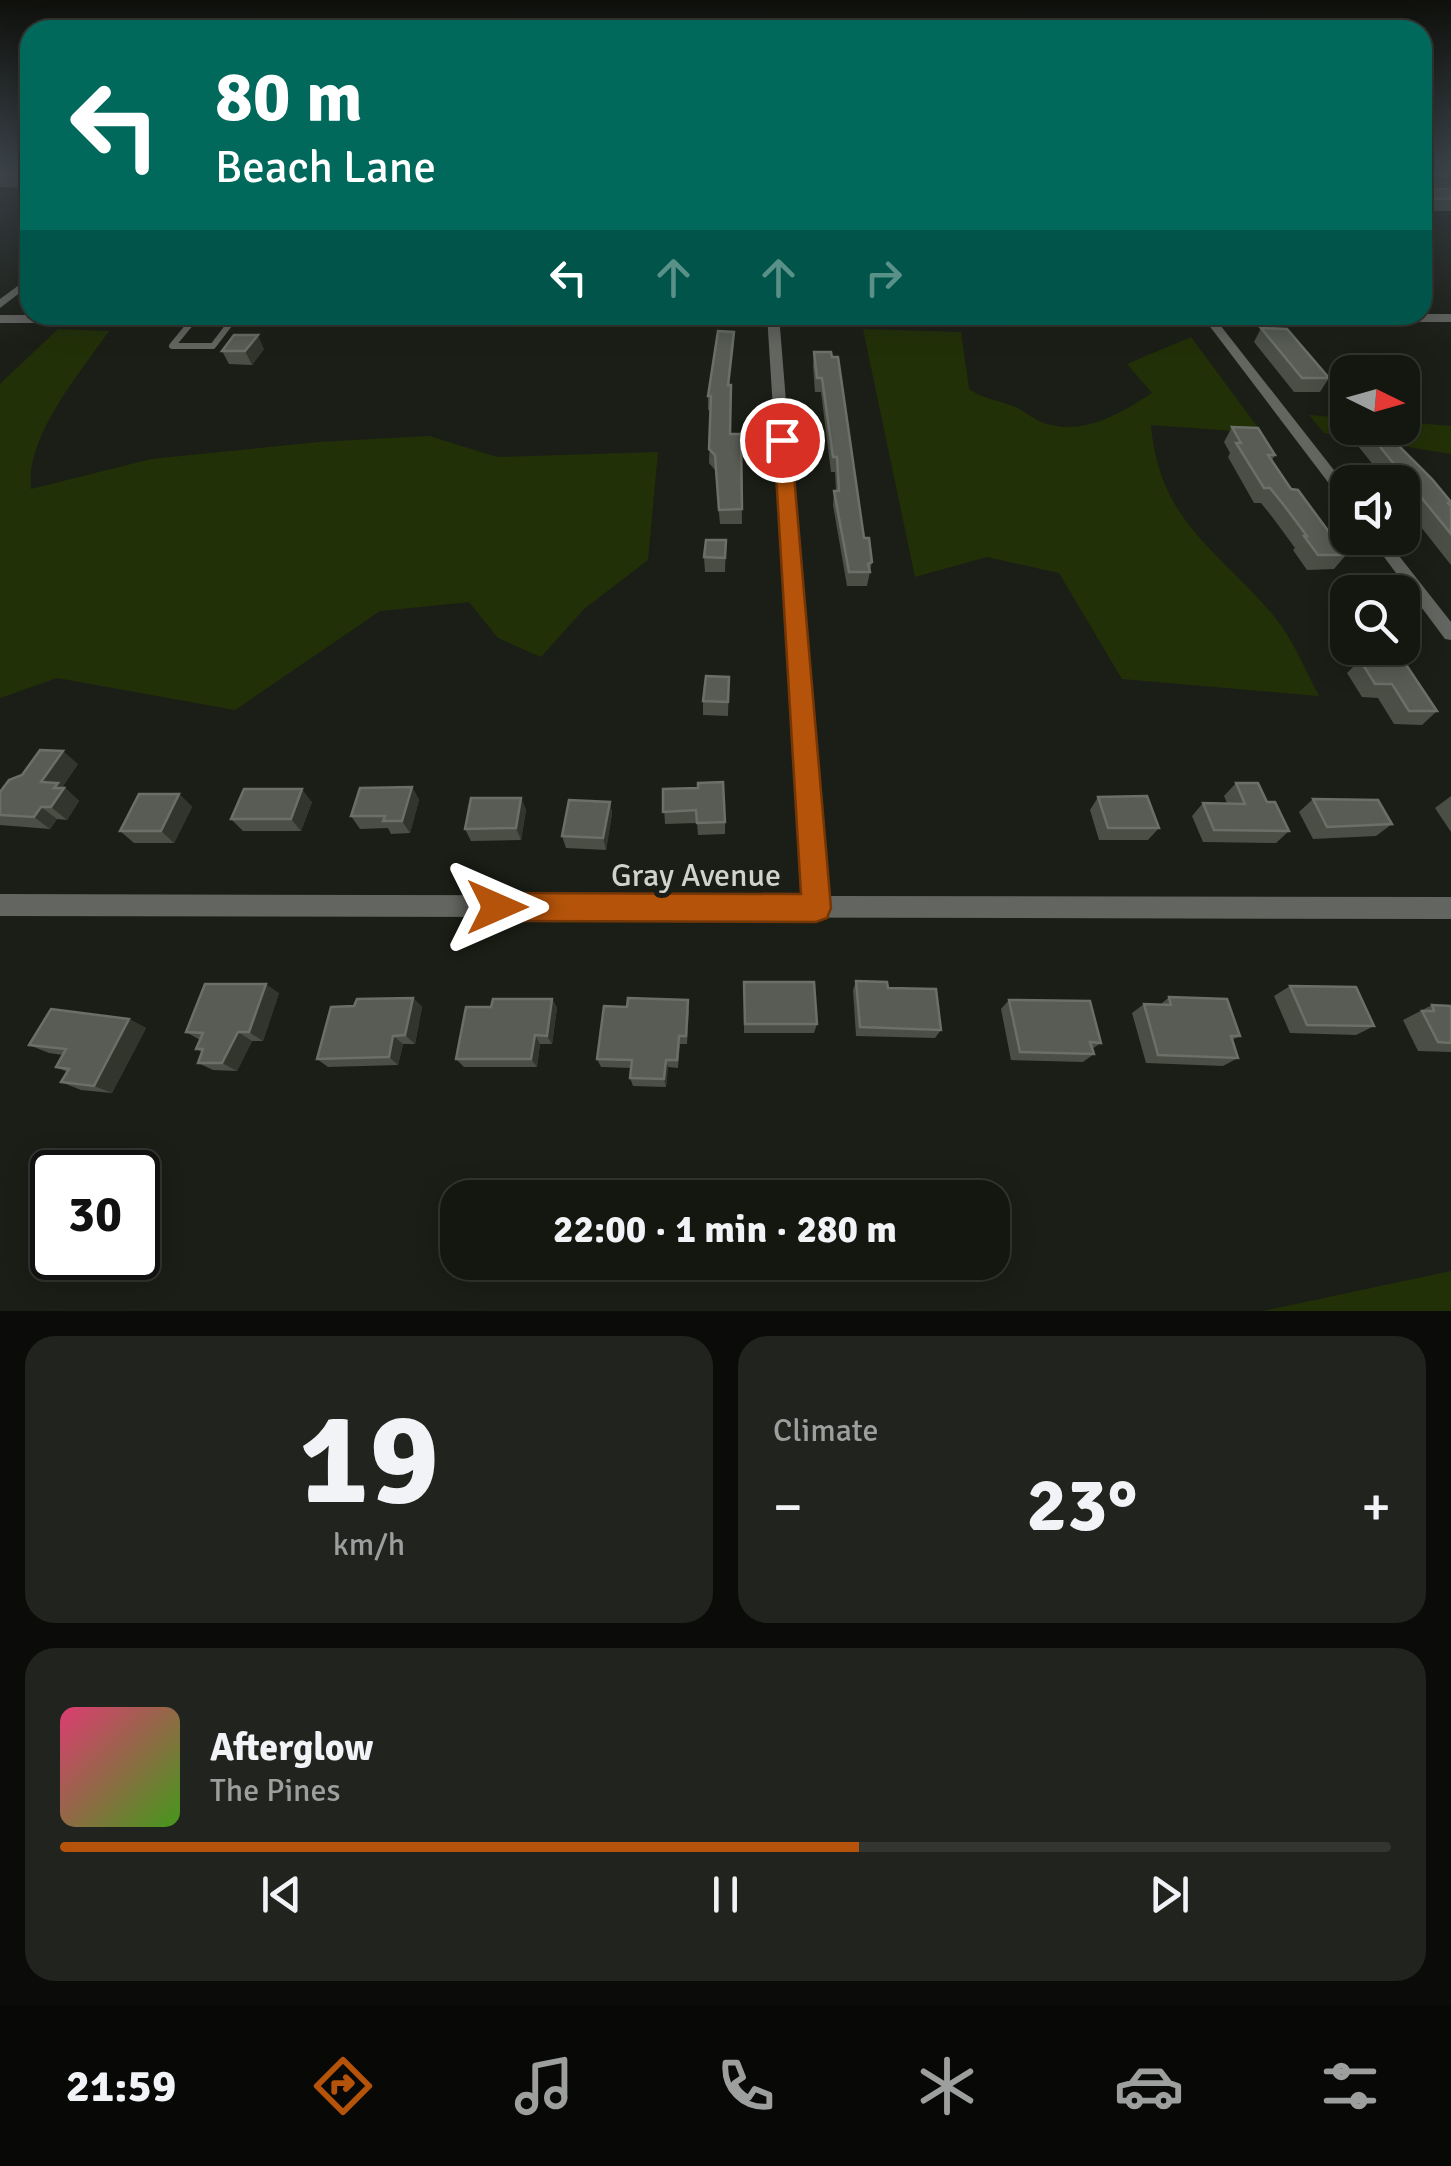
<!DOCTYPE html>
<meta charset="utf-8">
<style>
body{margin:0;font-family:Signika,sans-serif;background:#21231e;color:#f1f3f6;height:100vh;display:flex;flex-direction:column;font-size:38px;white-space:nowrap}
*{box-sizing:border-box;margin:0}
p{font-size:32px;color:#9d9f9f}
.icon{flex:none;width:55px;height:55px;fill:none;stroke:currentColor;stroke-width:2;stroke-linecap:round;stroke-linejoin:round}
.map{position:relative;height:1311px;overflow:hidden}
.details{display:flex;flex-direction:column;gap:25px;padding:25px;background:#0b0c09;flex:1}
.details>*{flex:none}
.top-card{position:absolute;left:20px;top:20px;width:1412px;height:305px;border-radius:30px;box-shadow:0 5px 25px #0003,0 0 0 2px #333530;background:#00695c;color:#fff;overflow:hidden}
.needle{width:65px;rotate:95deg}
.fabs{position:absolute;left:1330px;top:355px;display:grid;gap:20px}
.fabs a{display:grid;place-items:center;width:90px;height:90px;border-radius:20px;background:#141610;box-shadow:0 5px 25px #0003,0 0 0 2px #333530;font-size:50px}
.speed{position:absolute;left:30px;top:1150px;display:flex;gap:20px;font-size:50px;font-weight:700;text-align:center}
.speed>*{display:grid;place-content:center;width:130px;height:130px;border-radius:50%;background:#141610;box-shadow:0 5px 25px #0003,0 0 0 2px #333530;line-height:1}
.speed .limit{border:5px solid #111;border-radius:15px;background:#fff;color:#111}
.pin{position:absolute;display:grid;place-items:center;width:85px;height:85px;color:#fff;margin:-42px;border:5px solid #fff;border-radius:50%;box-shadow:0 2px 10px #0007}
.me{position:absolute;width:110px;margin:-55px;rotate:90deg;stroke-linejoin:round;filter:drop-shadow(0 0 8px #0008)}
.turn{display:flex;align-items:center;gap:35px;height:210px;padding:0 30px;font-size:45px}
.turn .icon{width:130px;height:130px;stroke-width:2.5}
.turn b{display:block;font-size:70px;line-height:85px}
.lanes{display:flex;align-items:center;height:95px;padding:0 30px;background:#0003;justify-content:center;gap:50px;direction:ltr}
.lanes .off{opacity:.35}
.big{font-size:75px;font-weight:800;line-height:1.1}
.details .card{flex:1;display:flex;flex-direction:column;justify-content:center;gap:15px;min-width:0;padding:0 35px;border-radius:30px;background:#21231e}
.details .dial{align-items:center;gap:0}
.dial b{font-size:130px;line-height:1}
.song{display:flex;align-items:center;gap:30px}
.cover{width:120px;height:120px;border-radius:15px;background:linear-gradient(135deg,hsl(340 70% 55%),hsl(100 70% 35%))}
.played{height:10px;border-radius:5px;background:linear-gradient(90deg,#b45309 60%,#333530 60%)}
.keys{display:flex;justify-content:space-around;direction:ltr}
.heat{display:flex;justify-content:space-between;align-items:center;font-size:55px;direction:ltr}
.details .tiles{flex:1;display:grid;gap:25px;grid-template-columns:1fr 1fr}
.card:last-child{grid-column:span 2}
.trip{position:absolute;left:440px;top:1180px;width:570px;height:100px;border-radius:30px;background:#141610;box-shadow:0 5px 25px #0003,0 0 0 2px #333530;font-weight:800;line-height:100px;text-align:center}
.menu{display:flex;height:160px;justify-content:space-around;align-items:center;background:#080906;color:#9d9f9f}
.menu .icon{width:70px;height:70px}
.menu .selected{color:#b45309}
.menu b{font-size:45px;color:#f1f3f6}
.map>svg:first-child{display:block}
</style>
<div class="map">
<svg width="1451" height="1311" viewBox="0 0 1451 1311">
<rect width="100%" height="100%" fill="#1b1e16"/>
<g fill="#223007">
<path d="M58,329L109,331C80,373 25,437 31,489L151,459L319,442L429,436L497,457L658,452L648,560L584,609L541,657L498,638L469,602L380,611L235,710L57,678L0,698V384Z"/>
<path d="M863,329L961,332L969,389C983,399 997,400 1013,406C1023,410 1031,418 1041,422C1082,437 1118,415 1152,393L1127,364L1191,337L1262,433L1151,425C1159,521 1217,549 1273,615C1292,637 1305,670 1319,696L1122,679L1059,573L987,557L915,577Z"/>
<path d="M1309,415L1347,418L1348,428H1402L1403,422L1451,426V454L1324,433Z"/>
<path d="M1451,1271V1311H1263Z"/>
</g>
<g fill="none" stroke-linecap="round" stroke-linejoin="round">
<path stroke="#636560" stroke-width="6" d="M195,318L172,346H213L235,317"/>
<g fill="#636560" fill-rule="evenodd">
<path d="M30,277V285L0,308V299Z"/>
<path d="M767,315H779L826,896L1451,897V919L0,916V894L804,896Z"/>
<path d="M1205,316H1213L1348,488V504L1343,502L1205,320Z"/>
<path d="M1370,538H1385L1451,622V640L1445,639Z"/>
</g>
<path fill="#636560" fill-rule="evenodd" d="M1422,314H1451V322L0,323V315Z"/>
</g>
<g fill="#4a4e45">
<path d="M0,163H30V188L0,187Z"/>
<path d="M1422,163H1451V188L1428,187L1451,189V211H1422Z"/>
<path d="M1261,328L1329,378L1320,392H1294L1254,342Z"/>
<path d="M734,332L729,385L731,434H741L742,524H720L715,470L709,463L711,410H708V396Z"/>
<path d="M264,349L252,365L229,364L222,351Z"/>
<path d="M814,352H831L864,538L872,562L867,586H847L833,505L834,491H836L835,472H831L821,392H815L813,366Z"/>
<path d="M1232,427L1275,455L1272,460L1291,489L1346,555L1334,569L1307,570L1293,550L1295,548L1273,518L1261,503H1254L1228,457L1230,453L1224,442Z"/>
<path d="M1368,432L1451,502V565L1402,503V482H1387L1358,446Z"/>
<path d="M726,540L725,572H705L704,557Z"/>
<path d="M1360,660L1437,711L1422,725L1394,724L1378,698L1362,697L1347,673Z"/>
<path d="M729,677L728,716L703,715V701Z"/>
<path d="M78,764L63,786L79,801L67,820L57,819L50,829L0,825V792Z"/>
<path d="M1236,783L1289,831L1276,843L1203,842L1192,816L1203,803H1227L1224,796Z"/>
<path d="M412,787L419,800L410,833L391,834L388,828L360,829L351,816Z"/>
<path d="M663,789L725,822V834L698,835L697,823L665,824Z"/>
<path d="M179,794L192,807L174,843H134L120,831Z"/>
<path d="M1451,796V832L1435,808Z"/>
<path d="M1098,797L1159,828L1148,840H1099L1090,810Z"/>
<path d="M521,798L526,810L521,840L471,841L465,829Z"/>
<path d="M1313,799L1392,824L1376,836L1313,839L1299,812Z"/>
<path d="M312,802L301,831H243L231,819Z"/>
<path d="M610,802L612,814L606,850L566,848L562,836Z"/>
<path d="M856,981L941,1030L935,1038L856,1036L853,990Z"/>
<path d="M1290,986L1374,1026L1356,1035L1290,1033L1274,996Z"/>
<path d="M744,992L817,1024L814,1033H744Z"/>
<path d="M279,993L263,1041H252L237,1071L213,1070L198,1063L202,1052L196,1049L200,1040L186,1032Z"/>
<path d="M1169,997L1240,1036L1232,1040L1238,1058L1223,1066L1146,1063L1132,1013L1144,1004L1160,1005Z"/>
<path d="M413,998L422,1007L415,1044H403L398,1065L328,1067L317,1059L354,1006Z"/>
<path d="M552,999L557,1008L552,1044H540L537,1067H464L456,1059L491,1007Z"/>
<path d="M1009,1000L1101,1043L1092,1049L1094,1054L1083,1062L1011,1060L1001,1009Z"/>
<path d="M1432,1005L1451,1006V1052L1418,1051L1403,1020Z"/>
<path d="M689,1009L687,1044H680L678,1068L668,1067L666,1087L633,1086L630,1078L631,1068L601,1067L597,1059Z"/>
<path d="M129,1019L146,1028L112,1093L81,1090L61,1082L67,1072L56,1067L63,1055L49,1053L29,1045Z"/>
</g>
<g fill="#31352c">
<path d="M734,332V345L728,399V385Z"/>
<path d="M258,335L264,349L252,365L245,351Z"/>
<path d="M63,751L78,764L63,786L79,801L67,820L51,807L41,782Z"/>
<path d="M412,787L419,800L410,833L402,821Z"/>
<path d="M302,789L312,802L301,831L291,819Z"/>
<path d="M179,794L192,807L174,843L161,831Z"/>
<path d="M521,798L526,810L521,840L516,828Z"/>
<path d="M610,802L612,814L606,850L603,838Z"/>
<path d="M41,807L57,819L50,829L34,817Z"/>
<path d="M266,984L279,993L263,1041L249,1032Z"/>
<path d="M413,998L422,1007L415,1044L405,1035Z"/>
<path d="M552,999L557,1008L552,1044L547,1036Z"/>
<path d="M129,1019L146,1028L112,1093L94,1086Z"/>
<path d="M238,1032L252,1041L237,1071L222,1063Z"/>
<path d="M535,1035L540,1044L537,1067L531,1059Z"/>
<path d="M393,1036L403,1044L398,1065L389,1057Z"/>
<path d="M666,1060L668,1067L666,1087L664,1079Z"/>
</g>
<g fill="#585c54" stroke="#6b6f67" stroke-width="2.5">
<path d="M0,163H30V176L0,175Z"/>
<path d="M1422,163H1451V176L1429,175L1426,185L1430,189H1451V199H1422Z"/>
<path d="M1261,328L1287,329L1329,378H1302Z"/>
<path d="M718,331L734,332L728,385H731L730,434H741L742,509L719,510L715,455L709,449L711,396H708Z"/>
<path d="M234,335H258L245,351H222Z"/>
<path d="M814,352H831L832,357H838L864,538H869L872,562L868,564L870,572H849L834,491H839L837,457H833L822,378H817Z"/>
<path d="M1232,427L1258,428L1275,455H1268L1291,489L1298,490L1346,555H1318L1304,536H1307L1283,504L1270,488H1264L1236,443H1241Z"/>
<path d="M1373,428H1381L1432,479L1451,502L1448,503L1451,506V534L1368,432Z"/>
<path d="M706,540H726L725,558L704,557Z"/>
<path d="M1360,660H1403L1437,711H1409L1392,684H1375Z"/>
<path d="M706,676L729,677L728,702L703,701Z"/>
<path d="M40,750L63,751L41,782L58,783L54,788H64L51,807H41L34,817L0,815V792L9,780L22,775Z"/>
<path d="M723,782L725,822L697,823L696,810L663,812V789L698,788V783Z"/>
<path d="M1236,783H1258L1267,802H1275L1289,831L1214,830L1203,803L1245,804Z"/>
<path d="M412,787L402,821H383L385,816H351L360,788Z"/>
<path d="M244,789H302L291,819H231Z"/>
<path d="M139,794H179L161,831H120Z"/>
<path d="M1147,796L1159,828H1108L1098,797Z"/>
<path d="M471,798H521L516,828L465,829Z"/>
<path d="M1313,799L1378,800L1392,824L1327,827Z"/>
<path d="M569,800L610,802L603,838L562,836Z"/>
<path d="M856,981L887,982L888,988L936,989L941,1030L860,1027Z"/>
<path d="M744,982H814L817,1024H745Z"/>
<path d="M205,984H266L249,1032H238L222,1063H198L203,1049H196L203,1033L186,1032Z"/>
<path d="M1290,986L1356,987L1374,1026L1307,1025Z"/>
<path d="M1169,997L1227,999L1240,1036H1231L1238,1058L1158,1055L1144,1004L1171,1005Z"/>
<path d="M413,998L405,1035L393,1036L389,1057L317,1059L331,1007L354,1006L357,999Z"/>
<path d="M628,998L688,1000L686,1036H679L677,1060H666L664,1079L630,1078L632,1060L597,1059L604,1006L627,1007Z"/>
<path d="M493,999H552L547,1036L535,1035L531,1059H456L466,1007H491Z"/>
<path d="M1009,1000L1090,1001L1101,1043L1090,1042L1094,1054L1020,1052Z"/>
<path d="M1432,1005L1451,1006V1043L1438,1042L1422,1011H1434Z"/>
<path d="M51,1009L129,1019L94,1086L61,1082L69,1069L56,1067L66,1049L29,1045Z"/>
</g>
<linearGradient id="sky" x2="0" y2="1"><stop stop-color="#0f100c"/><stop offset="0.47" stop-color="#394147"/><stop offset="1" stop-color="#394147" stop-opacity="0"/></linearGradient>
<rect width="1451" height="346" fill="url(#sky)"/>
<path fill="#b45309" stroke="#753606" stroke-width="2.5" d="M782,435L791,440L831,908L827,918L816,922L497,921L487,917L483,907L487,897L497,893L801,894L774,440Z"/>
<g text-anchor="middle" stroke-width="10" stroke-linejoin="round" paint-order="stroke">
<g font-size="32" fill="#cfd2cd" stroke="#1b1e16">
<text x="696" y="886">Gray Avenue</text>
</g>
</g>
</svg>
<div class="fabs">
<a><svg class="needle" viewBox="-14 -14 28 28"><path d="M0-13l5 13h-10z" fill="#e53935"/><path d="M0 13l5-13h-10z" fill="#9d9f9f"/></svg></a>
<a><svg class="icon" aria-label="sound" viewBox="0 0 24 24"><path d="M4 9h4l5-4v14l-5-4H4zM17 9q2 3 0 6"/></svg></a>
<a><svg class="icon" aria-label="search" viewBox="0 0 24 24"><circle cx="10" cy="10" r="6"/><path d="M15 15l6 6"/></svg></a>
</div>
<div class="speed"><div class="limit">30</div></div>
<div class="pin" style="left:782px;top:440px;background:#d93025"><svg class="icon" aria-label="arrive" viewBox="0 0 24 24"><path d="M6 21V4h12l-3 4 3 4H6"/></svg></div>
<svg class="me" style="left:497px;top:907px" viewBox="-20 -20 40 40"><path d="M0-17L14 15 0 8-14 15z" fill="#b45309" stroke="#fff" stroke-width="4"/></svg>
<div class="trip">22:00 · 1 min · 280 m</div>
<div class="top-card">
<div class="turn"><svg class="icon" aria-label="left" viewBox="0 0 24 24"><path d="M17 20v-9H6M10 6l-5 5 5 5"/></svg><div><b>80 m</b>Beach Lane</div></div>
<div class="lanes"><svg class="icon" aria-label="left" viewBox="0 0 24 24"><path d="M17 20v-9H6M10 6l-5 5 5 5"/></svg><svg class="icon off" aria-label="ahead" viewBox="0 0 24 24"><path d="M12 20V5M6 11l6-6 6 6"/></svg><svg class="icon off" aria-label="ahead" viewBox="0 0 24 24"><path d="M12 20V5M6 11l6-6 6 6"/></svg><svg class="icon off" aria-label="right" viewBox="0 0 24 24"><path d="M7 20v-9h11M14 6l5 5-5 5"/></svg></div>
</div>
</div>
<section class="details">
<div class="tiles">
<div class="card dial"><b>19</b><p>km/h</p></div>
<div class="card"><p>Climate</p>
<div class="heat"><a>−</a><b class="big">23°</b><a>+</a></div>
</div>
<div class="card">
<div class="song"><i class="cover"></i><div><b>Afterglow</b><p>The Pines</p></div></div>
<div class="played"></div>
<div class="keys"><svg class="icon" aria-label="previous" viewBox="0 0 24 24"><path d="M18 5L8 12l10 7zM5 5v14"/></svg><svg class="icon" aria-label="pause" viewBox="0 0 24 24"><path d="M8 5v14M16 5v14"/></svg><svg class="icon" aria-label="next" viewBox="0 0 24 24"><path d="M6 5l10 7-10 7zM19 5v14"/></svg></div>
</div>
</div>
</section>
<nav class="menu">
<b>21:59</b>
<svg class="icon selected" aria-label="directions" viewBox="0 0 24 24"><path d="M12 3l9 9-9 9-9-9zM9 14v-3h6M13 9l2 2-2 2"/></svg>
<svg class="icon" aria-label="music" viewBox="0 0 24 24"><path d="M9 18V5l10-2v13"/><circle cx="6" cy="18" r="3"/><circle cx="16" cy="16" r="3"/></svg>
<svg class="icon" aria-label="phone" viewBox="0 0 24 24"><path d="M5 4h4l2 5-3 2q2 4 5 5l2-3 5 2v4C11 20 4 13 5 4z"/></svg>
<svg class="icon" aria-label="climate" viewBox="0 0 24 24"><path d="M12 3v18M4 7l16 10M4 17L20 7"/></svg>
<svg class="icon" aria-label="car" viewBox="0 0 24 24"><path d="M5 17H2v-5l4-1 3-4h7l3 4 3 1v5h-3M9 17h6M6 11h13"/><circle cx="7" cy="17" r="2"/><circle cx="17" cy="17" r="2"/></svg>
<svg class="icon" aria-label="filters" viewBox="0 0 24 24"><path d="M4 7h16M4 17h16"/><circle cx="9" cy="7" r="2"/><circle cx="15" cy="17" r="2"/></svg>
</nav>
